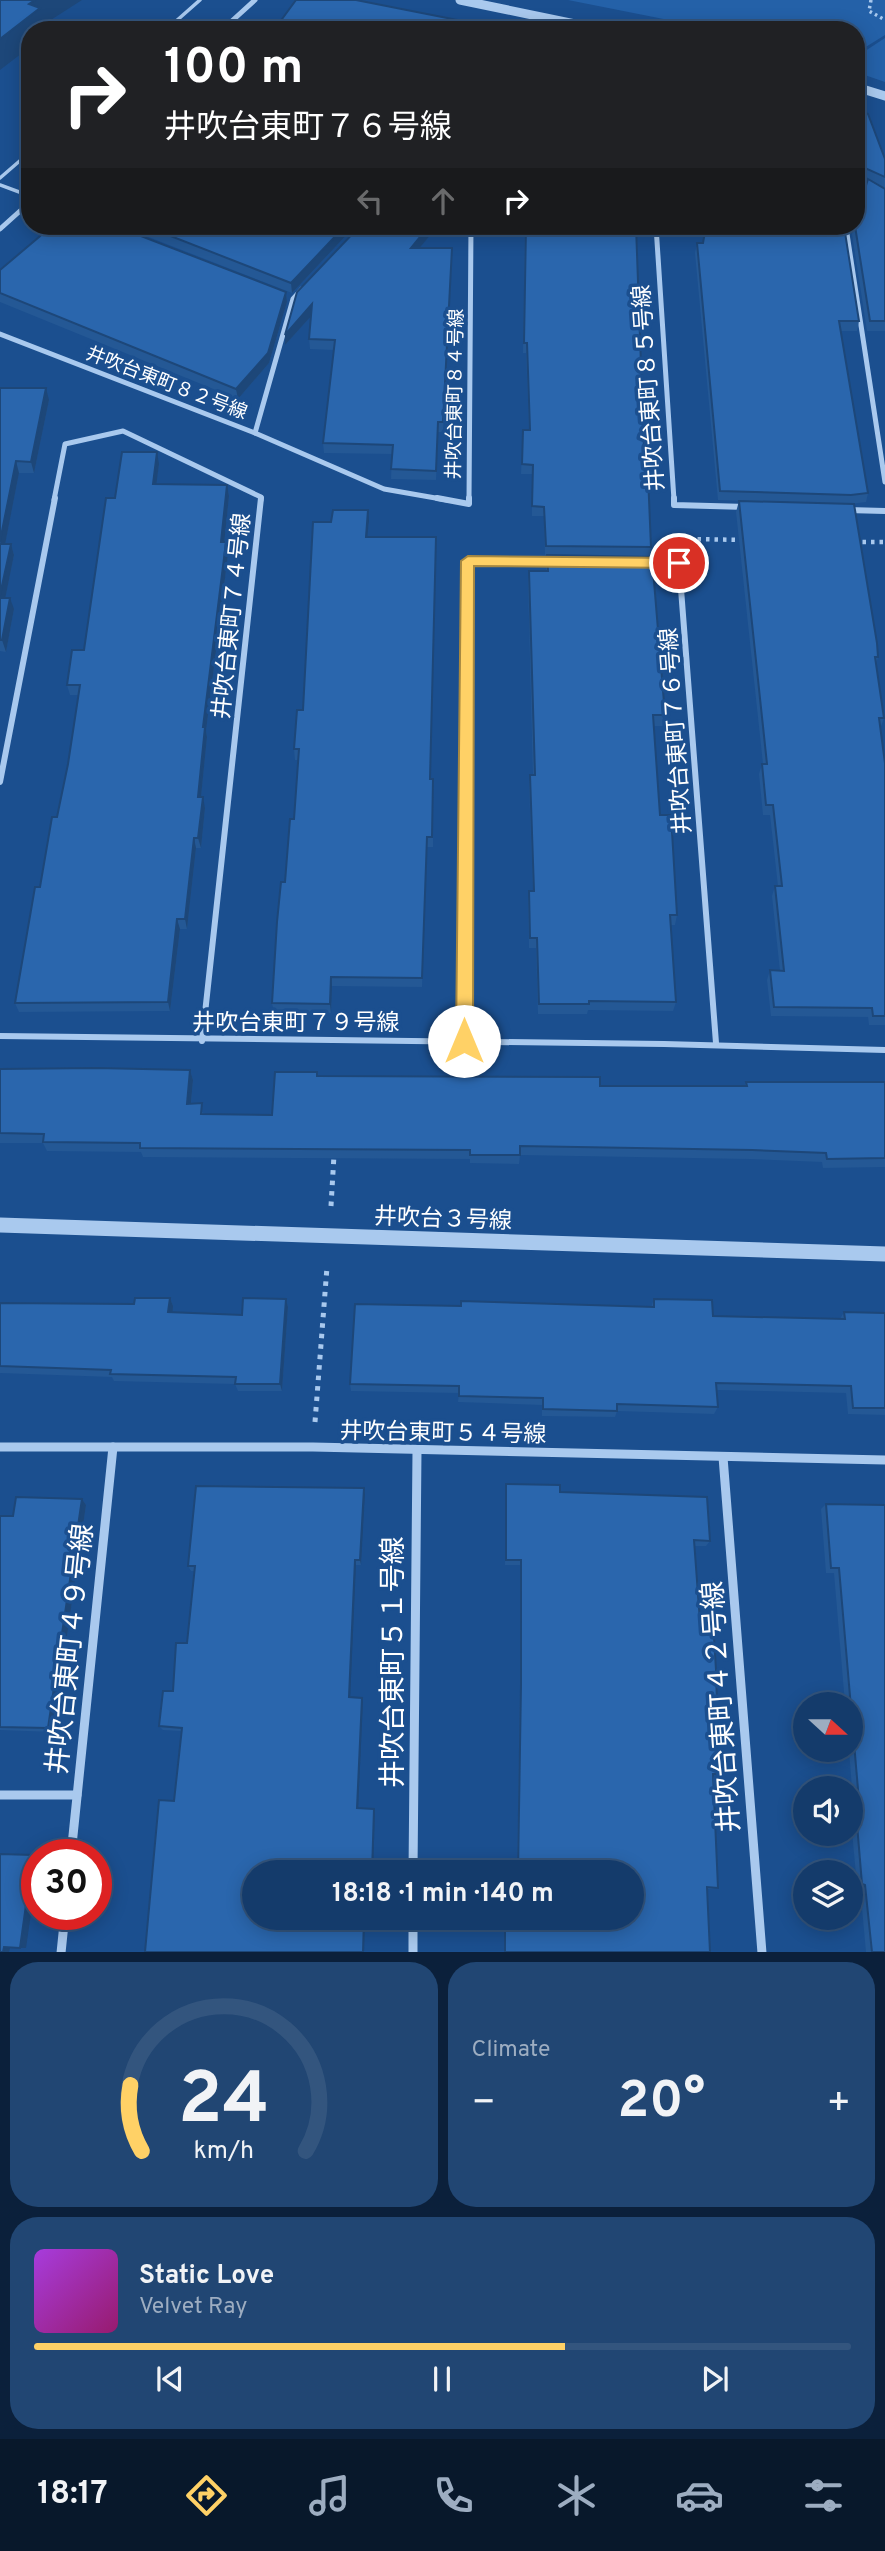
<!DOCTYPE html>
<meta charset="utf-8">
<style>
body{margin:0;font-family:Overpass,"Noto Sans JP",sans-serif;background:#214673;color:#f1f3f6;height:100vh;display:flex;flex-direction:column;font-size:26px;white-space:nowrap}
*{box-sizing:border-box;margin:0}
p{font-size:23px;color:#9dadc1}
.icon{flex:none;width:38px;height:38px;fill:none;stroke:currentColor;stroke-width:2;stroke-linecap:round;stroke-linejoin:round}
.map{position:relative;height:1952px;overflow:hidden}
.panel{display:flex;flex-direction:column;gap:10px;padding:10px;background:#0b203b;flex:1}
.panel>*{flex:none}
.banner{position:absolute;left:21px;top:21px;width:844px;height:214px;border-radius:28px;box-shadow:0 4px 18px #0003,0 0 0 2px #33557e;background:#202124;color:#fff;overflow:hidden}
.needle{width:46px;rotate:111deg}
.buttons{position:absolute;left:793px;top:1692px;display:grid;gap:14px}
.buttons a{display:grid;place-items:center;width:70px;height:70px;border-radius:50%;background:#143b6b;box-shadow:0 4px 18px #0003,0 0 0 2px #33557e;font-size:35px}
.speed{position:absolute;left:21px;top:1839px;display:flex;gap:14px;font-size:35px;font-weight:700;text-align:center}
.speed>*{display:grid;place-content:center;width:91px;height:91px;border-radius:50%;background:#143b6b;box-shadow:0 4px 18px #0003,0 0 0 2px #33557e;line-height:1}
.speed .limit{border:10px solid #d22;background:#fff;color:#111}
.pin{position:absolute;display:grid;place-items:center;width:60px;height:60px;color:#fff;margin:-30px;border:4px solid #fff;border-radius:50%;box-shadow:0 2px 7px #0007}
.me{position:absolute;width:77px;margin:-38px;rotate:0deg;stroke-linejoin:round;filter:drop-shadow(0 0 5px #0008)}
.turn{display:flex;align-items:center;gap:24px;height:147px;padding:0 28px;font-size:32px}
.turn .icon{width:91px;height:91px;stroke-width:2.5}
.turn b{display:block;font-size:49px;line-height:60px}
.lanes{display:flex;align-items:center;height:66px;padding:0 28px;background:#0003;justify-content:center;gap:35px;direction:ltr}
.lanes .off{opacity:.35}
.big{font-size:52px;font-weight:700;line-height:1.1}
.panel .widget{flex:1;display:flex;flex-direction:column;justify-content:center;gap:10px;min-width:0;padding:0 24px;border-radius:28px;background:#214673}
.panel .dial{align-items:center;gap:0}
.dial svg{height:182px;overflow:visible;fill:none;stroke:#33557e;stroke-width:7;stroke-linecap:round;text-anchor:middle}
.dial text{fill:#f1f3f6;stroke:none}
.song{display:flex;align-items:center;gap:21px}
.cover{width:84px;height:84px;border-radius:10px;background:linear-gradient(135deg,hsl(280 70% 55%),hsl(320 70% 35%))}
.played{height:7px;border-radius:4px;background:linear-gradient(90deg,#ffd166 65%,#33557e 65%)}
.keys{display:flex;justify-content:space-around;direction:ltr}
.heat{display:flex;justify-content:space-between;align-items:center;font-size:38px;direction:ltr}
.panel .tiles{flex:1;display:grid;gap:10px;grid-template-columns:1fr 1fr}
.widget:last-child{grid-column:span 2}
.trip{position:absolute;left:242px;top:1860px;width:402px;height:70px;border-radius:35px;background:#143b6b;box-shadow:0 4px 18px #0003,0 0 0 2px #33557e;font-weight:700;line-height:70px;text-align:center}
.tabs{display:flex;height:112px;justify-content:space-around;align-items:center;background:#08182b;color:#9dadc1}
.tabs .icon{width:49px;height:49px}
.tabs .on{color:#ffd166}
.tabs b{font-size:32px;color:#f1f3f6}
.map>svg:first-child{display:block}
</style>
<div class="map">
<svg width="885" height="1953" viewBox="0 0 885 1953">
<rect width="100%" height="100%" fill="#1b4f8f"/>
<g fill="#2461a8">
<path d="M568,0H885V35L856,53V30H719Z"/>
<path d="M885,38V82L856,72V57Z"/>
</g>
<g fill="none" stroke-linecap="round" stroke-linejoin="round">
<path stroke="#a9c9ee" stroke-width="3.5" stroke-dasharray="2.5 3.5" stroke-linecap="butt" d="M871,0L869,11L885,20"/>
<g stroke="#a9c9ee" stroke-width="4.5" stroke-dasharray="3.5 5" stroke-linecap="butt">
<path d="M689,539L744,540"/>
<path d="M854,542H885"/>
</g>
<g stroke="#a9c9ee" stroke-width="5" stroke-dasharray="4.5 6" stroke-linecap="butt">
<path d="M331,1206L334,1155"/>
<path d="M315,1422L327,1267"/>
</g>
<g stroke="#a9c9ee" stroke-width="3.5">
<path d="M166,30L200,0"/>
<path d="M0,178L30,152"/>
<path d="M0,185L30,196"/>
</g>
<g stroke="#a9c9ee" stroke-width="5">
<path d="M227,25L244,30"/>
<path d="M222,30L255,0"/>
<path d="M856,178L885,194"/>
<path d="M856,205L863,181"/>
<path d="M656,226L674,500"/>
<path d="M849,226L847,234L885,482"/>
<path d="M0,229L30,202"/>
<path d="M137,238L149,226"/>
<path d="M0,334L255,433L293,299L302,289"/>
<path d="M255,433L384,489L447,500"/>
<path d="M54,500L65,444L123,431L261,497V500"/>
<path d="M469,500L471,226"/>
</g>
<g stroke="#a9c9ee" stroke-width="6">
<path d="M437,498L469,504V498"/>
<path d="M674,498V505L747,507"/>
<path d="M847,510L885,511"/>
<path d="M644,563H679L716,1043"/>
<path d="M0,782L55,498"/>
<path d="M0,1036L664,1044L885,1050"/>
<path d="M202,1041L261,498"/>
<path d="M465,1041L468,560L555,562"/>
</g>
<g stroke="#a9c9ee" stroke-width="9">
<path d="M0,1447H313L885,1460"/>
<path d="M723,1457L762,1953"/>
<path d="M0,1795H77"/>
<path d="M71,1855L113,1447"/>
<path d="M413,1872L417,1451"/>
<path d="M413,1918V1953"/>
<path d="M61,1953L65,1914"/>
</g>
<g stroke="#a9c9ee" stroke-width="9">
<path d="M460,0L604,30"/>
<path d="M856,87L885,96"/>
</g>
<path stroke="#a9c9ee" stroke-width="15" d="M0,1225L885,1254"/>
</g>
<g fill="#245895">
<path d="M856,109L885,159V331H867L852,234L854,226H856V199L862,198L868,180L859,176L856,187Z"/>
<path d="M120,226H142L136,232Z"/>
<path d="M145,226H355L292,293L146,236Z"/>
<path d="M438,226L419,248L452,258L443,432H438L436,480L391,479L392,454L324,453L323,443L334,350L310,349L309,339L311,316L285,345V335Z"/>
<path d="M525,226L645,475L651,547L650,557L665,715L663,726H654L660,815L677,915L675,925H670L676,1002L673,1011L588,1010L587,1014H538L536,948H529L528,902L529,891H533L529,786L530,775H533L528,583L529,571H546L547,555H545L544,516H532V474H521L523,430H529L526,353H523Z"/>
<path d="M51,234L286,292L287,302L269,363L238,399L0,302V270Z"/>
<path d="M697,243H703L859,321L857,331H841L868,493L866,502L850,504L878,657L876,663L884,718L880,729L885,763V1025H869L868,1017L771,1016L767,980L770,970L780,971L772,896L775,886H778L770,815H763L759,774L762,764H763L736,512L739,501H748L718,500L695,253Z"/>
<path d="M0,388L49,400L34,473H19L5,544H11L14,555L5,598L14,609L6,652L0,651Z"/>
<path d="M159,464L156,484L227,485L229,496L224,542H226L228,554L206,731L207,737L201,797L205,808L201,848H196L187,929H180L170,1011L19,1012L15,1003L68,764L78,695H70L67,685L84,650L115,498Z"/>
<path d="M369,521L367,537L431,779H433V847H427L422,987L332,986L331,1013L274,1012L272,1003L285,882L294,819L299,760H295L294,749L303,710Z"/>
<path d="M0,1069L190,1070L193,1080L191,1104L205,1114L272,1115L318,1076L600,1086H745L746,1082H885V1167L823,1168L822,1162L749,1159L520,1155L519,1164L470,1163V1159L143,1157L141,1152L47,1151L43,1143H0Z"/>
<path d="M170,1298L173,1306L172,1313L242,1315L286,1299L288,1307L282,1391H238L235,1384L114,1381L112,1377L0,1373V1303L134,1304Z"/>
<path d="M654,1299L713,1316L840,1319L844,1312L885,1313V1415L848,1414L846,1393L717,1390L718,1407L714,1414L617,1411L615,1417L542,1416V1405L458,1402L459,1393L351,1391L350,1384L461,1306L651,1307Z"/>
<path d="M506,1484L560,1492L710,1541L706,1546H694L700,1621L719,1774L716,1776H713L718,1888L708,1889L710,1952H504V1924H516L517,1918H632V1872H517L520,1689V1565H505Z"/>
<path d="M196,1486L364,1488L365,1494L361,1565H356L350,1697L362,1698L363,1701L358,1808L374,1809L375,1811L373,1872H254V1918H365L364,1952H145L159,1800L174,1801L181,1731L163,1730L159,1726L163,1691H173L176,1643H187L195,1571H191L188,1566Z"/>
<path d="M82,1499L86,1505L53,1732L0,1730V1516H13Z"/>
<path d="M826,1504L885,1505V1952H866L860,1886H857L850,1809V1803L853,1801L849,1750H850V1704H845L834,1573H826L821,1509Z"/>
</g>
<g fill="#1d4779">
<path d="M35,0H82L43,25L44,30H30V47L0,70V39L29,4Z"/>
<path d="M135,226H142L136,232Z"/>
<path d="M345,226H355L292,293L291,283Z"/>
<path d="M429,226H438L411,258V248Z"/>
<path d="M286,292L287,302L269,363L238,399L236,389Z"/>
<path d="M312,304L313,314L285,345V335Z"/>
<path d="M46,388L49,400L34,473L31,462Z"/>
<path d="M157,452L159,464L155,495L153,484Z"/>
<path d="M16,461L19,473L3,555L0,541Z"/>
<path d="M227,485L229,496L223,554L221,542Z"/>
<path d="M368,510L369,521L366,548V537Z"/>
<path d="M226,542L228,554L206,731L207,737L200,807L198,797L203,727Z"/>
<path d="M11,544L14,555L3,609L0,600V595Z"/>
<path d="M10,598L14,609L6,652L2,640Z"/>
<path d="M203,797L205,808L201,848L198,838Z"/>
<path d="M194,838L196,848L187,929L185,919Z"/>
<path d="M177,919L180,929L170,1011L168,1002Z"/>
<path d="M331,977L332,986L331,1013L330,1004Z"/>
<path d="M190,1070L193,1080L190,1113L187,1104Z"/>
<path d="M170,1298L173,1306L172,1320L168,1312Z"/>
<path d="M286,1299L288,1307L282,1391L280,1384Z"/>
<path d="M364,1488L365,1494L361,1565L360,1560Z"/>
<path d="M82,1499L86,1505L53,1732L48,1728Z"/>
<path d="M355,1560L356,1565L350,1701L349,1697Z"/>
<path d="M362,1698L363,1701L358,1811L357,1808Z"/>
<path d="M374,1809L375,1811L373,1872H372Z"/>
<path d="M33,1855L37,1856V1872L26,1948H20Z"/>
<path d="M364,1918H365L364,1952H363Z"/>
<path d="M4,1947L10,1948L9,1952H3Z"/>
</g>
<g fill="#2a66ad" stroke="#1d4779" stroke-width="2">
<path d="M0,0H35L29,4L40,8L0,39Z"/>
<path d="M296,0H356L508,30H274Z"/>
<path d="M856,109L868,114L885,159V177L856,164Z"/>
<path d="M856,171L859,174L856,185Z"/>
<path d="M868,179L885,189V321H870L855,226L856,215V199L862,198Z"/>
<path d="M60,226H115L286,292L268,353L236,389L0,293V270L45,232L51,234Z"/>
<path d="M145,226H345L291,283Z"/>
<path d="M360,226H429L411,248H452L443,422H438L436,471L391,469L393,445L323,443L335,340L309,339L312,304L285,335L297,292Z"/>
<path d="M526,226H636L645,475H648L651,547L546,546L544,507L532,506L533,465L522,464L523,430H530L527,343H524Z"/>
<path d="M706,226H844L859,321H839L868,493L851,495L720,491L697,243H703Z"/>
<path d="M0,388H46L31,462L16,461L0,541Z"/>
<path d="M122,452H157L153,484L227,485L221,542H226L203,727H205L198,797H203L198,838H194L185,919H177L168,1002L15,1003L35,887H40L52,817H57L68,764L80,685H67L72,650H84L106,498H115Z"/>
<path d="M739,501L854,504L877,643L878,657H875L884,718H879L885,763V1016H873L872,1008L774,1007L770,970L784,971L775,886H782L773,805H766L762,764H767Z"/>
<path d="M333,510H368L366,537H436L430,779H433L432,837H427L422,978L331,977L330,1004L272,1003L277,922L281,882H285L290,819H294L299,749H294L297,710H303L313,522H331Z"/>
<path d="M0,544H11L0,595Z"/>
<path d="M547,555L652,557L665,715H653L660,815H671L677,915H670L676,1002L589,1001V1004H539L537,938H530L529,891H534L530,775H535L529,571H548Z"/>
<path d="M0,598H10L2,640H0Z"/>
<path d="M96,1068L190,1070L187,1104L202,1103L201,1114L272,1115L275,1072H317V1076L600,1077V1086H747L746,1082H885V1158L827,1159L826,1153L752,1150L520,1146V1155H470V1150L140,1148V1143L43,1142L44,1134L0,1133V1069Z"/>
<path d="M135,1298H170L168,1312L242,1315L243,1298L286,1299L280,1384H235L236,1377L110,1374L111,1370L0,1366V1303L134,1304Z"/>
<path d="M654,1299L712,1300L713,1316L845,1319L844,1312L885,1313V1408H853L851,1386L716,1383L718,1407L617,1404V1411L543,1409V1398L459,1396V1386L350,1384L355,1304L461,1306V1301L654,1307Z"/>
<path d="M506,1484L560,1485V1492L707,1497L710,1541L694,1540L700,1621H713L716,1670L719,1774H713L718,1888L707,1887L710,1952H505V1924H517L518,1918H632V1872H518L521,1685V1560H506Z"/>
<path d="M196,1486L364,1488L360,1560H355L349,1697L362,1698L357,1808L374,1809L372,1872H254V1918H364L363,1952H145L159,1800L174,1801L182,1728L159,1726L163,1691H173L176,1643H187L195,1566H188Z"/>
<path d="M16,1497L82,1499L48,1728L0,1727V1516H13Z"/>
<path d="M826,1504L885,1505V1952H872L865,1885L862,1884L855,1800L859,1801L839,1568H831Z"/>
<path d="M0,1854L33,1855L20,1948L4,1947L3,1952H0Z"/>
</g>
<path fill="#ffd166" stroke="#a68842" stroke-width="2" d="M468,556L679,558L686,563L679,568L474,566L473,1041L470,1046H459L456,1041L461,561Z"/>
<g text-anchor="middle" stroke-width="7" stroke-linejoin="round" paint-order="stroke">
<g font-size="19" fill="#fff" stroke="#1b4f8f">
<text transform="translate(167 382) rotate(21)" y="7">井吹台東町８２号線</text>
<text transform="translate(454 394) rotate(-89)" y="7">井吹台東町８４号線</text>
</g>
<g font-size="23" fill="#fff" stroke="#1b4f8f">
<text transform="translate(648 388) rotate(-94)" y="8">井吹台東町８５号線</text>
<text transform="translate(231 616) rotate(-84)" y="8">井吹台東町７４号線</text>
<text transform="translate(675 731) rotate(-94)" y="8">井吹台東町７６号線</text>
<text x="296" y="1030">井吹台東町７９号線</text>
<text transform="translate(443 1218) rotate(2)" y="8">井吹台３号線</text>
<text transform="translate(443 1432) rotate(1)" y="8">井吹台東町５４号線</text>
</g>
<g font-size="28" fill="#fff" stroke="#1b4f8f">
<text transform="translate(69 1649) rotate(-84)" y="10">井吹台東町４９号線</text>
<text transform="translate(392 1662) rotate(-90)" y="10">井吹台東町５１号線</text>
<text transform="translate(720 1707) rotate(-94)" y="10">井吹台東町４２号線</text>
</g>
</g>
</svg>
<div class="buttons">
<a><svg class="needle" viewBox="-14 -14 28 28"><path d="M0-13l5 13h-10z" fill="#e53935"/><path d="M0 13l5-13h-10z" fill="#9dadc1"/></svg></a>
<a><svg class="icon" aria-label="sound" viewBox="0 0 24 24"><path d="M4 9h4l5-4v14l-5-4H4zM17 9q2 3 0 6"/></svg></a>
<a><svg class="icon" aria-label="layers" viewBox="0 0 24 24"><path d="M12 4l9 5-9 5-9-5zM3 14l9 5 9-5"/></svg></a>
</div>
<div class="speed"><div class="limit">30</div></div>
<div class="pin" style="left:679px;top:563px;background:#d93025"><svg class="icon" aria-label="arrive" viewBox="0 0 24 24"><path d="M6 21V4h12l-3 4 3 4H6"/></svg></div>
<svg class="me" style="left:464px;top:1041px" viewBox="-20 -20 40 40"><circle r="19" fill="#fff"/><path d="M0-13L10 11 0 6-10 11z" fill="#ffd166"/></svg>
<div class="trip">18:18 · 1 min · 140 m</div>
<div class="banner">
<div class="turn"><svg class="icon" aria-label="right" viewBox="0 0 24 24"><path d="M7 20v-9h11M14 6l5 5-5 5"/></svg><div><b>100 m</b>井吹台東町７６号線</div></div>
<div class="lanes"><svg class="icon off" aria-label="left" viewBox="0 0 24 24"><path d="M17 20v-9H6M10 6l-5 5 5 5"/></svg><svg class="icon off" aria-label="ahead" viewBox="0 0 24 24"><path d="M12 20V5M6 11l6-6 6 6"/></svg><svg class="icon" aria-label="right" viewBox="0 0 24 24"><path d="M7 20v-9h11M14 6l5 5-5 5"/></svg></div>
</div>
</div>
<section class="panel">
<div class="tiles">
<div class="widget dial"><svg viewBox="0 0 100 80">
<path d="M14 69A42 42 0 1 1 86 69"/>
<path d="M14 69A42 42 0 0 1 9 40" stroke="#ffd166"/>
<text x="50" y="56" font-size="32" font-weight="700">24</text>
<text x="50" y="72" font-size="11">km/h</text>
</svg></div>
<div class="widget"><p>Climate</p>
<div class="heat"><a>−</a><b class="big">20°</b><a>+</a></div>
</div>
<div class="widget">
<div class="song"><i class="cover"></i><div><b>Static Love</b><p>Velvet Ray</p></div></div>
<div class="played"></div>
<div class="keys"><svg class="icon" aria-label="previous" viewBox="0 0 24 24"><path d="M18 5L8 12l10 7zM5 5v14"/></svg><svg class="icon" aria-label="pause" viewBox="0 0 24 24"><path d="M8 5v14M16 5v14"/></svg><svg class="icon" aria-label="next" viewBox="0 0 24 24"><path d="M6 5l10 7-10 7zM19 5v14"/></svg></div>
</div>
</div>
</section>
<nav class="tabs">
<b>18:17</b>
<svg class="icon on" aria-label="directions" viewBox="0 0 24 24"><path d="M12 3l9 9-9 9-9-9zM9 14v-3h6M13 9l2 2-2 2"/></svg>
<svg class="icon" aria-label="music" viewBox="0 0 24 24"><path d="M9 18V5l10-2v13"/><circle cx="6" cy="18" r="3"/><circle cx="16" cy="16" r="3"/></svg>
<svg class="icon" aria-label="phone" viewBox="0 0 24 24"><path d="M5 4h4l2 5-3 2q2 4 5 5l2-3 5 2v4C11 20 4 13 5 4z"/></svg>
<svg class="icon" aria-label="climate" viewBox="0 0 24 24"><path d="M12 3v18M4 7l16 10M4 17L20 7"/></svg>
<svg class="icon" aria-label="car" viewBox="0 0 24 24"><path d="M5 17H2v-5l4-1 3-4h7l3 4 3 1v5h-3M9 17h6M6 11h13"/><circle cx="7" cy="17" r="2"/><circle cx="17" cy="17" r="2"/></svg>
<svg class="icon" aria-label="filters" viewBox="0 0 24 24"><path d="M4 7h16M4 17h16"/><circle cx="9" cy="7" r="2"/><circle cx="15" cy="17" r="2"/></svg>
</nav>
